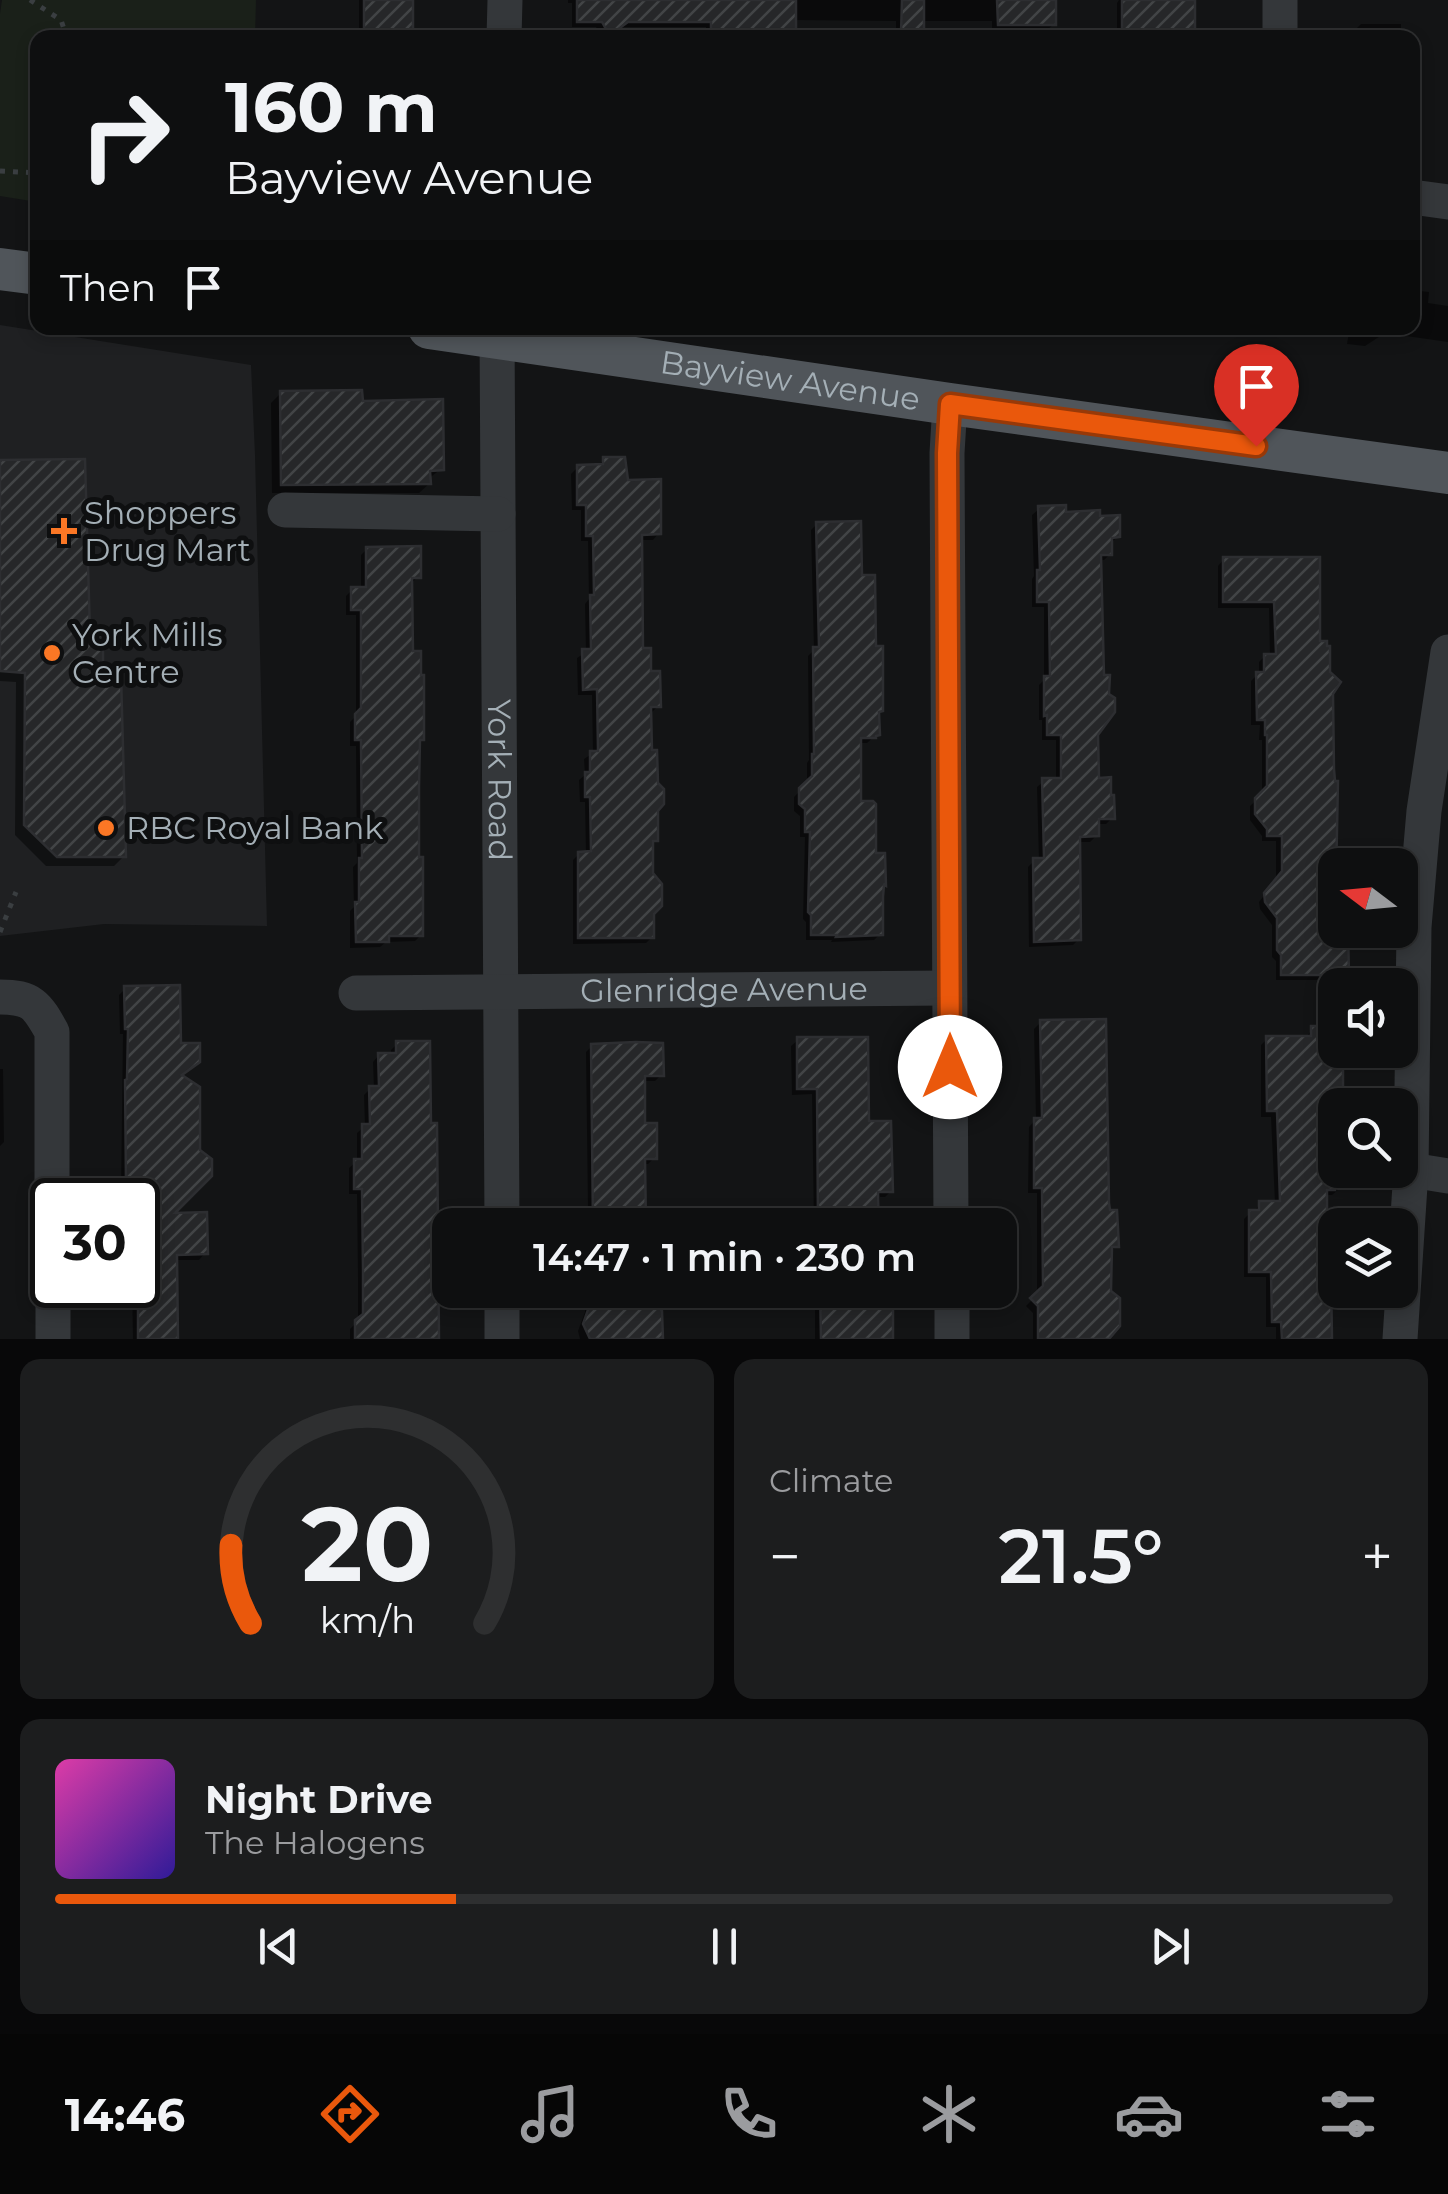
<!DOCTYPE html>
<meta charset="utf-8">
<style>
body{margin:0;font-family:Montserrat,sans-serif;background:#1c1d1e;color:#f1f3f6;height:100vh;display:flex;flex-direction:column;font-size:38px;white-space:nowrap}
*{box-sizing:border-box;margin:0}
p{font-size:32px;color:#9b9c9f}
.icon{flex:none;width:55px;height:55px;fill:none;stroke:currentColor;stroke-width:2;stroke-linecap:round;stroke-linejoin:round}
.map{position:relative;height:1339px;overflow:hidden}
.drawer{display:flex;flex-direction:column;gap:20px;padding:20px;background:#080809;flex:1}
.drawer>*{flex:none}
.guide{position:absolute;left:30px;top:30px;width:1390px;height:305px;border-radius:20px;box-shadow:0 5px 15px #0003,0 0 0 2px #2e2f30;background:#0e0f10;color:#f1f3f6;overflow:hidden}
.needle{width:65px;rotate:286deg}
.tools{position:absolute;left:1318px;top:848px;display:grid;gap:20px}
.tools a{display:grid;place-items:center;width:100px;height:100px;border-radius:20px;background:#0e0f10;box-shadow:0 5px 15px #0003,0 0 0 2px #2e2f30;font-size:50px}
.speed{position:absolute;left:30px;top:1178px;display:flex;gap:20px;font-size:50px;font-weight:700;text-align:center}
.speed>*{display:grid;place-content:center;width:130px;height:130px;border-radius:50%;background:#0e0f10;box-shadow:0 5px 15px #0003,0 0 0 2px #2e2f30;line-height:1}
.speed .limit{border:5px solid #111;border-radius:15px;background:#fff;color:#111}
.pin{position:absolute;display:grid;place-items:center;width:85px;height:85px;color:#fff;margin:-102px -42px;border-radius:50% 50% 50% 0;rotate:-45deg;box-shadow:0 0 10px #0007}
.pin .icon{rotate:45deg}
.me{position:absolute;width:110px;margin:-55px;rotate:0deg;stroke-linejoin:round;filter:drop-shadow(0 0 8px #0008)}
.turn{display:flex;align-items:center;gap:35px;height:210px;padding:0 30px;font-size:45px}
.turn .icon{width:130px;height:130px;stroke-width:2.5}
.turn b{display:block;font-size:70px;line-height:85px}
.then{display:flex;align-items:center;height:95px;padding:0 30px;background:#0003;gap:20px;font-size:38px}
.big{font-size:75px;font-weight:600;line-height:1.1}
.drawer .tile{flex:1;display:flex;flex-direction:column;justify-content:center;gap:15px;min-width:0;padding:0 35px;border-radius:20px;background:#1c1d1e}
.drawer .dial{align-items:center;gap:0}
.dial svg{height:260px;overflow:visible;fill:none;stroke:#2e2f30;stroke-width:7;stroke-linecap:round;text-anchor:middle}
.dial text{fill:#f1f3f6;stroke:none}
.song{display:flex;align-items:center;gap:30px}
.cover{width:120px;height:120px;border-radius:15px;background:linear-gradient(135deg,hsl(320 70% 55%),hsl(250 70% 35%))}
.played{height:10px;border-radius:5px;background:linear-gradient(90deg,#ea580c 30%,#2e2f30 30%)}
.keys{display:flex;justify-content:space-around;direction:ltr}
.heat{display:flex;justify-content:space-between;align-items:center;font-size:55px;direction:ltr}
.drawer .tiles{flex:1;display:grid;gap:20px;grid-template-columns:1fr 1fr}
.tile:last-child{grid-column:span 2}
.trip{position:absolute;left:432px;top:1208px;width:585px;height:100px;border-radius:20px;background:#0e0f10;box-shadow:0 5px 15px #0003,0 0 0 2px #2e2f30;font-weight:600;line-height:100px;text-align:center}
.menu{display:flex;height:160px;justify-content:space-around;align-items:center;background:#060606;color:#9b9c9f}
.menu .icon{width:70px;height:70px}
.menu .active{color:#ea580c}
.menu b{font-size:45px;color:#f1f3f6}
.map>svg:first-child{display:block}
</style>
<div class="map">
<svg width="1448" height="1339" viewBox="0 0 1448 1339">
<defs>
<pattern id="building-hatch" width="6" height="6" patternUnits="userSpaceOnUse" patternTransform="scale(2.5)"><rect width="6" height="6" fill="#262729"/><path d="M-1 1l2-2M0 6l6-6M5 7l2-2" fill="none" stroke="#424446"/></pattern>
</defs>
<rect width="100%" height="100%" fill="#131415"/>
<path fill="#1f2022" d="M0,325L251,365L255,455L267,926L104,924L0,936Z"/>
<path fill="#1a2019" d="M2,0H256L255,37L38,38L37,202L0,196V14Z"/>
<g fill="#0007">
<path d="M359,0H411V28H415V38H359Z"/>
<path d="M568,0H1054V24L1047,30H992V21H921V32L915,38H896V21L793,20V33L789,38H706V27H620L609,35L600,34L596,27H572V3H568Z"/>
<path d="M1119,0H1193L1192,30L1186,36L1174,38H1143L1117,34V3Z"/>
<path d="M1361,24H1401V38H1355V30Z"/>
<path d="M1412,290L1429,292L1428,303L1448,306V342L1385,333L1365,346L1347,344L1349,332L1322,328H1412Z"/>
<path d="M281,393L360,403L441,469L428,479L429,484L419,493H272L271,403Z"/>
<path d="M604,460L625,482L659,533L653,540H640L641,650L658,706L652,712H649L656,840L650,846L652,937L646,943L573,944V860L579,854H586L585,802H580L579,780L585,775L584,759L593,753L592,695H578L577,658L586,652L585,604L589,599L588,541H581V510H572L571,474L578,467H597Z"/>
<path d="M0,462L87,636L101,675L124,856L114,866H46L15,835L16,682L0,681Z"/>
<path d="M1039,509L1098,519L1118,536L1112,542L1110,554L1104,560H1099L1097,780L1112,818L1106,824H1096L1097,835L1090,842H1077L1079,939L1073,945L1029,947L1028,867L1034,861H1039L1037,787L1044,781H1056V740H1042V720H1039V685L1044,680V607H1032V579L1034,576L1032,515Z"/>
<path d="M817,524L859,578L874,649L881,710L877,714V734L867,743H858V804L880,934L874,940L831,942L832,940H806V922L803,919L805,837H800V816L794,811V797L807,784V763L809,760L808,656L814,650L811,530Z"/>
<path d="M367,549L418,577L410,584V653L422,739L417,744V787L421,935L415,941L386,942L380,947L350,948V911L354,907L353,867L357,863L356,746H350V722L356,716V615H346V596L352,590H361V555Z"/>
<path d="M1224,559H1318L1317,644L1331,693L1335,850H1338V865H1335V930H1346V974L1340,980H1276V961L1272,957V925L1260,909L1259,902L1276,880V841H1262V836L1250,820V806L1262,795V740H1259L1260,725H1251V681L1259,673V662L1265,656H1270L1269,608H1218V566Z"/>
<path d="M125,989L180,1076L169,1215L205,1253L199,1260H174L175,1339H133L132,1285H138V1200H122L121,1192L123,1034H120L119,995Z"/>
<path d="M1041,1022L1107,1203L1116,1246L1110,1253L1111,1339H1033V1313L1026,1306L1037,1295V1193H1028L1029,1127L1036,1119L1034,1029Z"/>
<path d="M1312,1029H1335V1050H1345V1068L1340,1073V1105H1335V1170H1338L1339,1189L1332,1195H1324V1245H1335V1278H1329L1330,1339H1276V1327H1266V1277H1244V1219L1250,1213H1254L1260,1203H1275L1271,1117H1261V1045L1267,1039L1306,1038Z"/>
<path d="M798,1040L867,1123L891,1191L885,1197H880V1225H814L812,1094L792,1095L791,1046Z"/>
<path d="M397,1044L435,1339H350V1329L358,1321V1277L357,1194H349V1168L357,1161V1133L365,1126L364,1095L370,1089H374L373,1062L379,1055H391V1050Z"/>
<path d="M592,1046L661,1075L655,1081H643V1125L654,1158L648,1164H643L644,1208H654L661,1216V1225H577V1215L583,1208H588L586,1052Z"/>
<path d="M0,1069H3L4,1142L0,1146Z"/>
<path d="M585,1290H654L658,1339H580L578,1331L585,1312Z"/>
<rect x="815" y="1290" width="76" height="49"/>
</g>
<g fill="url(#building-hatch)" stroke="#2d2e31" stroke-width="2.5">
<rect x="364" y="0" width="49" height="38"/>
<path d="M577,0H796V34H711V22H628L617,30L606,29L602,22H577Z"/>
<path d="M902,0H924V33H901Z"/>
<path d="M997,0H1056V25H998Z"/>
<path d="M1122,0H1195V31L1122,29Z"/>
<path d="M362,390L363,401L443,399L444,470L430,471L431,484L281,485L280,391Z"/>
<path d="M603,457H625L628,480L661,479V534L642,535L643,648H651V671H660L661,707H651L652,750H657L658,783L664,789V804L658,811V841H653V873L662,884V906L654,914V938H578V852L591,851L590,797H585V772H590V751H598L597,689L583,690L582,649H591L590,595H594L593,536H586V505H577V465L603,464Z"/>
<path d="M85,459L90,634H103V672L121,674L126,857H57L24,825L25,673L0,671V460Z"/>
<path d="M1066,505V512L1100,510V516L1120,515V537L1112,538V555H1101L1104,675H1110L1109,694L1115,698V712L1098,735L1099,778L1111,777V795H1114L1115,819H1099V836L1080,837L1081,940L1034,942L1033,858H1044L1042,778H1061V735H1047V715L1044,716V676H1050L1049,602H1037V570H1040L1038,506Z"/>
<path d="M861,521L862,575H875L876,646H883V711L879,712L880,735L876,736V738H861V801H873L876,804V853H885L886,886L884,885L883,897V935L836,937L837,935H811V915L808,912L810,832H805V809L799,804V788L812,776V754H814L813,647H819L816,522Z"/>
<path d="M421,546V578H412L413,651H421V675H424V740H420L419,787V857H423V936H389V942H356L355,902H359V858H362L361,740H355V714L361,708V610H351V587H366V547Z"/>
<path d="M1223,557H1320V641H1327V646H1330V672L1341,682L1333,694L1334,769L1335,781H1338L1335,930H1348L1349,975H1281V955L1277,950V918L1265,902L1264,893L1282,871V836H1267V829L1255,814V798L1267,786V735H1265V720H1257L1256,672H1264V654H1276L1274,602H1223Z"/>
<path d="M180,985L181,1043H200V1062L182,1075L200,1087V1150L212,1159V1176L175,1213L207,1212L208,1254L177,1255L178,1339H138V1198H127L126,1184L125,1080L127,1079L128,1029H125L124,986Z"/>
<path d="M1106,1019L1109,1203L1110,1210H1117L1119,1247H1112L1111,1291L1120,1298V1326L1109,1339H1038V1306L1030,1298L1043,1286L1042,1188H1034V1118H1042L1040,1020Z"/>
<path d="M1311,1026H1335V1050H1343V1105H1335V1190H1327V1242H1335V1273H1331L1332,1339H1282L1281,1322H1272L1271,1272H1249V1210H1259V1201H1280L1277,1111H1267L1266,1036H1311Z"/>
<path d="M797,1037H868L869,1121H891L893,1192H878L879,1225H818L817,1089H797Z"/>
<path d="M396,1041H430L431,1123H437L439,1339H355V1320L363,1314V1270L362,1189H354V1159H362V1124H370L369,1086H379L378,1053H396Z"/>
<path d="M636,1042L663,1043L664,1076H645V1123H657V1159H645L646,1225H593L591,1044Z"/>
<path d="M590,1290H655V1303L662,1311L663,1339H590L583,1324L590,1304Z"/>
<path d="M820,1290H893V1339H821Z"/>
</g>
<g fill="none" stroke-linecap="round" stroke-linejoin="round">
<g stroke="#3a3e41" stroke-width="5" stroke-dasharray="5 8" stroke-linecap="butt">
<path d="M30,0L61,20L67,38"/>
<path d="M0,171L38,173"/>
<path d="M0,932L16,892"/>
</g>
<g stroke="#34373a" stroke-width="35">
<path d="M1280,0V38"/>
<path d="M504,38L505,0"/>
<path d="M1412,197L1448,202"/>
<path id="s1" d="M497,328L502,1225"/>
<path d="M950,404L947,453L951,1225"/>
<path d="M285,510L498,514"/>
<path id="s2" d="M356,993L949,988"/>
<path d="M0,997C32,997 37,1005 52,1032V1266"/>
<path d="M1411,1170L1448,1176"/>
<path d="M53,1285V1339"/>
<path d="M502,1290V1339"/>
<path d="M952,1290V1339"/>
<path d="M1400,1339L1411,1170L1414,927L1424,811L1448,652"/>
</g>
<g stroke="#50555a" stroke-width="42">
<path d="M0,269L38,274"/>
<path id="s3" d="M429,328L950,404L1448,473"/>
</g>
</g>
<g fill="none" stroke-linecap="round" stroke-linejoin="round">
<g stroke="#983908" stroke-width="25">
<path id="route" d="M950,1067L947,453L950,404L1256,446"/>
</g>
<use href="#route" stroke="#ea580c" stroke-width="18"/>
</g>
<g fill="#fb7725" stroke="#0e0f10" stroke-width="4">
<path d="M59 516h10v10h10v10h-10v10h-10v-10h-10v-10h10z"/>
<circle cx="52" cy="653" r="10"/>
<circle cx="106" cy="828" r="10"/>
</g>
<g text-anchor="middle" stroke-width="10" stroke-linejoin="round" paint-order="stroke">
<g font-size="32" fill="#a4afb6" stroke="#0e0f10">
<text dy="11" stroke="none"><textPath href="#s3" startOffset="365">Bayview Avenue</textPath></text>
<text dy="11" stroke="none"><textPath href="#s1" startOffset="452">York Road</textPath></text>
<text dy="11" stroke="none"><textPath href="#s2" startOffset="368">Glenridge Avenue</textPath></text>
</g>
<g font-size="32" fill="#a4afb6" stroke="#0e0f10" text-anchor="start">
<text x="84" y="524">Shoppers<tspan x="84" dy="37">Drug Mart</tspan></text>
<text x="72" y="646">York Mills<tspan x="72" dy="37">Centre</tspan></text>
<text x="126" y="839">RBC Royal Bank</text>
</g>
</g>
</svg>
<div class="tools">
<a><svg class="needle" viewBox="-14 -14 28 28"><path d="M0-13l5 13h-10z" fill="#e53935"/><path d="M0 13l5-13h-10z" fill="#9b9c9f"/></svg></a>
<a><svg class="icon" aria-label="sound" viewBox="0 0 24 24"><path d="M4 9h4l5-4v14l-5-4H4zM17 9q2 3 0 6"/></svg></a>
<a><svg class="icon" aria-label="search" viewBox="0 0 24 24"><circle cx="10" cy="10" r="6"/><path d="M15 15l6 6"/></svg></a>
<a><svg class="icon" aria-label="layers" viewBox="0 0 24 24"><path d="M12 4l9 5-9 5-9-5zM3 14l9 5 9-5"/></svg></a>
</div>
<div class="speed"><div class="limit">30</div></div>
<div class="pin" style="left:1256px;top:446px;background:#d93025"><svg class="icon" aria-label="arrive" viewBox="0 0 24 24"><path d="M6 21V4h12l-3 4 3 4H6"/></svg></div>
<svg class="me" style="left:950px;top:1067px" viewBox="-20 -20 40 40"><circle r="19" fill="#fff"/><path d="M0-13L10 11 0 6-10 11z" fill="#ea580c"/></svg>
<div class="trip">14:47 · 1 min · 230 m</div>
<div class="guide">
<div class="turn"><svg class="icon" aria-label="right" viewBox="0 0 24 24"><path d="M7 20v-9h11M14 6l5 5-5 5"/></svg><div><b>160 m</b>Bayview Avenue</div></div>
<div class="then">Then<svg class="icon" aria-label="arrive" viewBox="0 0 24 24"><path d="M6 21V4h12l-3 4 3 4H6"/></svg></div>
</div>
</div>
<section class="drawer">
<div class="tiles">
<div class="tile dial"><svg viewBox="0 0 100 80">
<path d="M14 69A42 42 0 1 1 86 69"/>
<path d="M14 69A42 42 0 0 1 8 45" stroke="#ea580c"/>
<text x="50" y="56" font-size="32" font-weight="700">20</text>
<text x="50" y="72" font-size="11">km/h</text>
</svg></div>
<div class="tile"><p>Climate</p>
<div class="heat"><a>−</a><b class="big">21.5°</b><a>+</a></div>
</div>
<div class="tile">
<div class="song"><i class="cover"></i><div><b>Night Drive</b><p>The Halogens</p></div></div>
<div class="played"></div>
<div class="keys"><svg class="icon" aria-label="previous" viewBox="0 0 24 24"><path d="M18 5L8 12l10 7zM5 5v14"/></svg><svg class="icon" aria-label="pause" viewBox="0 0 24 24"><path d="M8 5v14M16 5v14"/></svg><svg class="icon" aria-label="next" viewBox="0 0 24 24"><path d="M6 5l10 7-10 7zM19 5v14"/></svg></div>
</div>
</div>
</section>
<nav class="menu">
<b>14:46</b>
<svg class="icon active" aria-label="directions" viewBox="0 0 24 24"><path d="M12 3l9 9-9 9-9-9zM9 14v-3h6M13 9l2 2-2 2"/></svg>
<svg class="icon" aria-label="music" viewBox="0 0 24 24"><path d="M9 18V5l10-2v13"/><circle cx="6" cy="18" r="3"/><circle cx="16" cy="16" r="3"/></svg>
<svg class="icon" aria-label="phone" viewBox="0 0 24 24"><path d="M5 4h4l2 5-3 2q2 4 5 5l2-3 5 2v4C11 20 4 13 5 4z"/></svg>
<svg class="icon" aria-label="climate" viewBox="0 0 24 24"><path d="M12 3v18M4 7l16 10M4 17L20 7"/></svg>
<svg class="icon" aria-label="car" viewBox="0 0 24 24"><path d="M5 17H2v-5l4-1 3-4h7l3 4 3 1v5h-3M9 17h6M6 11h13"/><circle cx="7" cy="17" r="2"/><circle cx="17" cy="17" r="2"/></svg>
<svg class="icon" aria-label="filters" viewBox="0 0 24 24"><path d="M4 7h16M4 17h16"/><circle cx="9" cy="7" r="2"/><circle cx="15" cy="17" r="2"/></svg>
</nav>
